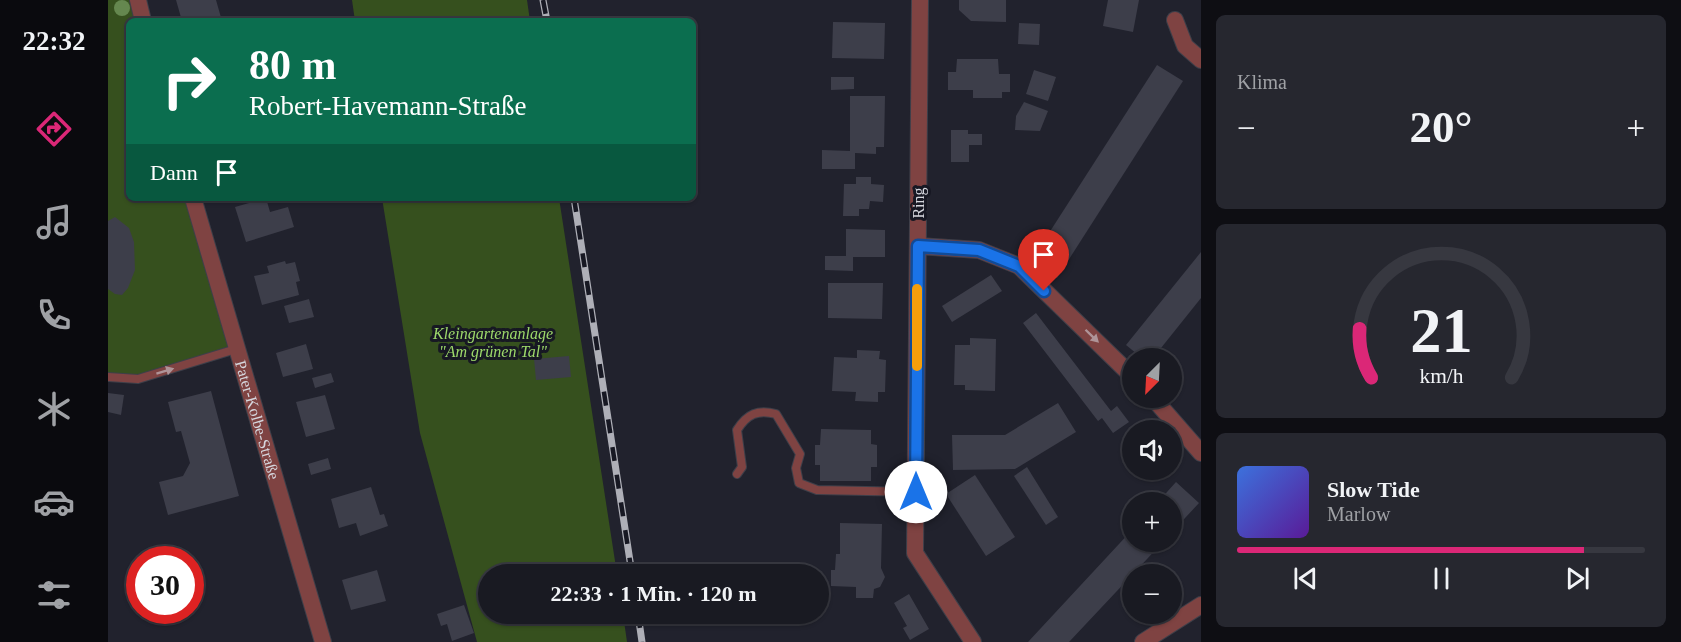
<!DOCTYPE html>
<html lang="de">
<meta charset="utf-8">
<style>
body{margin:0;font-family:"Times New Roman",serif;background:#26272f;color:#f1f3f6;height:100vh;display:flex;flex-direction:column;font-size:22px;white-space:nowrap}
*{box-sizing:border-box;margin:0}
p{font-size:20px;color:#9fa1a5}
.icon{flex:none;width:33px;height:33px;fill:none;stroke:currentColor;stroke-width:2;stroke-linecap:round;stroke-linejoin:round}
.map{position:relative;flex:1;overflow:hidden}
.side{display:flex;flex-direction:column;gap:15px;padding:15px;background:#0e0e13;width:480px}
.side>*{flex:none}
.hud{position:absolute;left:18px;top:18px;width:570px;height:183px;border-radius:9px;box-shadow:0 2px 4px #0004,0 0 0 2px #373840;background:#0b6e4f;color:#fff;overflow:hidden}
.needle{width:39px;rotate:204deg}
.controls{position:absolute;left:1014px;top:348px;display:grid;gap:12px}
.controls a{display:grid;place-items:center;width:60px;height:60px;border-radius:50%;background:#191a22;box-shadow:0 2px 4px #0004,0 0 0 2px #373840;font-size:30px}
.speed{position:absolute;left:18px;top:546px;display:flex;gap:12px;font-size:30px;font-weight:700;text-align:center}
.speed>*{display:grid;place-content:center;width:78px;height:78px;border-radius:50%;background:#191a22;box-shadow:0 2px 4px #0004,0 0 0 2px #373840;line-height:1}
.speed .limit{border:9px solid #d22;background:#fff;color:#111}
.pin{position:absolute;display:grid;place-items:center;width:51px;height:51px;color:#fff;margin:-62px -26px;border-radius:50% 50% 50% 0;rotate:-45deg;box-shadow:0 0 6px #0007}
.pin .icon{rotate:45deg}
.me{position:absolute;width:66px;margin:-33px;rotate:0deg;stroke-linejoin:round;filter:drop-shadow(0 0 4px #0008)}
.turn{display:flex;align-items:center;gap:21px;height:126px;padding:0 24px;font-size:27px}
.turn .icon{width:78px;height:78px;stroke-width:2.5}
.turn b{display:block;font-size:42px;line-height:51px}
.then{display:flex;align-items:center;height:57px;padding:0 24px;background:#0003;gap:12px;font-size:22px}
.big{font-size:45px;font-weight:700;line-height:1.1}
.side .widget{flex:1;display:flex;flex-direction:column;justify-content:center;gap:9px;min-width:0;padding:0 21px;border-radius:9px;background:#26272f}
.side .dial{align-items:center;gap:0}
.dial svg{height:156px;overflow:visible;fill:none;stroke:#373840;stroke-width:7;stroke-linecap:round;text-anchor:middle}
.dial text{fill:#f1f3f6;stroke:none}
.song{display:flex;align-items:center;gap:18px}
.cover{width:72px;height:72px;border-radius:9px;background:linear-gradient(135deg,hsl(220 70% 55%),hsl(270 70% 35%))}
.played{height:6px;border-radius:3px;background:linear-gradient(90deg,#db2777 85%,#373840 85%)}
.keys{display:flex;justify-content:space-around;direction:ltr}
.heat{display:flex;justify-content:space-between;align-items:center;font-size:33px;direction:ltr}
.trip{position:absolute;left:370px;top:564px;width:351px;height:60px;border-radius:30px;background:#191a22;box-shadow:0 2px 4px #0004,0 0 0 2px #373840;font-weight:700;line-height:60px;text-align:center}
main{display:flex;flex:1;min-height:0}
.dock{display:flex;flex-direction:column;width:108px;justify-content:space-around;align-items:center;background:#0a0a0e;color:#9fa1a5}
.dock .icon{width:42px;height:42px}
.dock .active{color:#db2777}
.dock b{font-size:27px;color:#f1f3f6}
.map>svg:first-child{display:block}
</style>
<main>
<nav class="dock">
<b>22:32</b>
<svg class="icon active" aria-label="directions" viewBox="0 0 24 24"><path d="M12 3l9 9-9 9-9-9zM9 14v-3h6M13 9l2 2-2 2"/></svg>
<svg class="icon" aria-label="music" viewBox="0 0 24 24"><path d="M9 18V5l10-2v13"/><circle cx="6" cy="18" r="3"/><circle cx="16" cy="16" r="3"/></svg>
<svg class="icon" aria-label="phone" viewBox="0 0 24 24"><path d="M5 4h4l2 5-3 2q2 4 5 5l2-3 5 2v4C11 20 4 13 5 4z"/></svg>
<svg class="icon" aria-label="climate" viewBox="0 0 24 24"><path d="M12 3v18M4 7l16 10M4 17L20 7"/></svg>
<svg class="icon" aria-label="car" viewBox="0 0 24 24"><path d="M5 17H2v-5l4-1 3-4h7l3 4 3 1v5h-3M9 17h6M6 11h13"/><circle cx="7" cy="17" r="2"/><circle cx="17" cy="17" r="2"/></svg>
<svg class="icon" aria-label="filters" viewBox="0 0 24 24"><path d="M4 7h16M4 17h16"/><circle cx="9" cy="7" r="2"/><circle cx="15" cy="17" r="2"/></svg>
</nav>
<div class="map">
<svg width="1093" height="642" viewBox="0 0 1093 642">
<rect width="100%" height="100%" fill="#21222d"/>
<g fill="#36501e">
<path d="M0,0H30L35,21H21V198H85L128,349L30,379L0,377Z"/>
<path d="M244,0H419L422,21H247Z"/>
<path d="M274,198H451L509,574H381V614H515L519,642H369L312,433Z"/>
</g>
<g fill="#3d3e4a">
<path d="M68,0H108L114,21H74Z"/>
<path d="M851,0H898V22L863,21L851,10Z"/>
<path d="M1000,0H1031L1025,32L995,26Z"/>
<path d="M725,22L777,23L776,59L724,58Z"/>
<path d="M911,23L932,24L931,45L910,44Z"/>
<path d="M849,59H890L891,74H902V92H894V98H865V90H840V72H848Z"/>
<path d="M1049,65L1075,81L949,278L923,261Z"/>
<path d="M926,70L948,77L940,101L918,94Z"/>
<path d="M723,77H746V89L723,90Z"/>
<path d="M742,96H777L776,147H768V154L747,153V169H714V150L742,151Z"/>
<path d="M916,102L940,111L932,131L907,130L908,116Z"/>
<path d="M843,130H860V134H874V145H861V162H843Z"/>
<path d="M748,177H763V184L776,185L775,202L762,201L761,209H751V216H735L736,184H748Z"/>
<path d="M158,198L162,212L180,207L186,227L138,242L127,207Z"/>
<path d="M7,217L21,228L26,242L27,270L20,288L14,295L7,294L0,289V221Z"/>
<path d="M738,229L777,230V257H745V271L717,270V256H738Z"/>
<path d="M1093,252V298L1045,358H1034L1018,345Z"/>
<path d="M177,261L178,264L187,262L192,281L188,282L191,295L154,305L146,276L161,273L159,266Z"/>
<path d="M883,275L894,291L844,322L834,306Z"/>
<path d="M720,283H775L774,319L720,318Z"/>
<path d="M201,299L206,317L181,323L176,306Z"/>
<path d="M928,313L1003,411L1009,406L1021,422L1005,433L994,418L990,421L915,323Z"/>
<path d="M862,338L888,339L887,391L857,390V385H846L847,345H862Z"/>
<path d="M198,344L205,369L175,377L168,353Z"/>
<path d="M749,350L772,351L771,359L778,360L777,392H770V402L747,401L748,392L724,391L726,357L749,358Z"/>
<path d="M461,356L463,377L428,380L426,359Z"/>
<path d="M223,373L226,382L207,388L204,378Z"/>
<path d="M103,391L131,496L60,515L51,482L75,476L82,463L73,431L68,432L60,402Z"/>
<path d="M0,393L16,395L13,415L0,412Z"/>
<path d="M217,395L227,429L198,437L188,402Z"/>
<path d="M950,403L968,432L907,469L845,470L844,435H897Z"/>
<path d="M713,429L763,430V444L769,445V467H763V481H712V465H707V445H712Z"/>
<path d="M220,458L223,469L203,475L200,464Z"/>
<path d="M919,467L950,517L938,525L906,476Z"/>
<path d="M867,475L907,537L878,556L838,494Z"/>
<path d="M1068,482L1091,503L1064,532V502H1050Z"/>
<path d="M263,487L272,515L276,514L280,526L252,536L248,523L231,528L223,499Z"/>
<path d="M732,523L774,524L773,568L777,577L772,587L766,589L765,598H748V587L723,586V570H727L728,554H732Z"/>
<path d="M1024,530V542H1055L961,642H920Z"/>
<path d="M269,570L278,601L243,610L234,580Z"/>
<path d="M801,594L821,629L802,640L795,628L799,626L786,603Z"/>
<path d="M356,605L366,633L344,641L339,624L333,626L329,614Z"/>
</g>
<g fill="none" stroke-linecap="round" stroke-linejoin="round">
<g stroke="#3e3f49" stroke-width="10">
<g id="lane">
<path d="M0,377L30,379L128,349"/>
<path d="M629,474L634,467L629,430C639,414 650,409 668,414L692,454L688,468L691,483L709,490L808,492"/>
</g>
</g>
<g stroke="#3e3f49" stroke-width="18">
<g id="street">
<path d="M30,0L35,21"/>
<path d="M812,0L807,553L865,642"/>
<path d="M1067,20L1077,46L1093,60"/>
<path id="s1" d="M85,198L215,642"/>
<path d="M810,246L871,250L911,266L1024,376"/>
<path d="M1045,398L1093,453"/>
<path d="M1035,642L1093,605"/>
</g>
</g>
<use href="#lane" stroke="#7f4342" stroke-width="8"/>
<use href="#street" stroke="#7f4342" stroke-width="16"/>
<g stroke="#aeafb7" stroke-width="7">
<g id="rail">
<path d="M435,0L439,21"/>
<path d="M466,198L524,574"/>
<path d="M530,614L534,642"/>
</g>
</g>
<use href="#rail" stroke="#171823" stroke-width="4.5" stroke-dasharray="14" stroke-linecap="butt"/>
</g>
<circle fill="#65874f" cx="14" cy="8" r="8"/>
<defs><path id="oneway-solid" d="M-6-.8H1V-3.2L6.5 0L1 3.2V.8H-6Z" transform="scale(1.5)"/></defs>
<g fill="#af9498">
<use href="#oneway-solid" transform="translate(984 336) rotate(44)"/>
<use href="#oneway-solid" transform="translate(57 371) rotate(-17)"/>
</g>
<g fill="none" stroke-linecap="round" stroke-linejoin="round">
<g stroke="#114b97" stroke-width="15">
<path id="route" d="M808,492L810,246L871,250L911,266L936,291"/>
</g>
<use href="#route" stroke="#1a73e8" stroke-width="10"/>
<path stroke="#f59e0b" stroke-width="10" d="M809,366V289"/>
</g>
<g text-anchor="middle" stroke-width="6" stroke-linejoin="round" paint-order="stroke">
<g font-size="16" fill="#d6d7de" stroke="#171823">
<text transform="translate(810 203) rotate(-90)" y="6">Ring</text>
<text dy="6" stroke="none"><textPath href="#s1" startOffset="231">Pater-Kolbe-Straße</textPath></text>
</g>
<g font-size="16" font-style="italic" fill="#9dd96a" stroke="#171823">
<text x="385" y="339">Kleingartenanlage<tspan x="385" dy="18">"Am grünen Tal"</tspan></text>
</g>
</g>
</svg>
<div class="controls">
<a><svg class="needle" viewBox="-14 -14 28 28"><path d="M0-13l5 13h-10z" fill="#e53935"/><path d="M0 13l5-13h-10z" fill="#9fa1a5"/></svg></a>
<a><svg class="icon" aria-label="sound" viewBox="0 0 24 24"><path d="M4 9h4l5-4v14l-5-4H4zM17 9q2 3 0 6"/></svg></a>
<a>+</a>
<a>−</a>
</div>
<div class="speed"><div class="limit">30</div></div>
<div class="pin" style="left:936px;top:291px;background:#d93025"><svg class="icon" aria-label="arrive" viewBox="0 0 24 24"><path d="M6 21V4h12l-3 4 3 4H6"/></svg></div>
<svg class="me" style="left:808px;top:492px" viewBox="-20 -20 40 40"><circle r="19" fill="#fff"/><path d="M0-13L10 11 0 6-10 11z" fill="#1a73e8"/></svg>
<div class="trip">22:33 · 1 Min. · 120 m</div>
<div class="hud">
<div class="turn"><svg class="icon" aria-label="right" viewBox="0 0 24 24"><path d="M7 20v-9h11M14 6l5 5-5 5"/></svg><div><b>80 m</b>Robert-Havemann-Straße</div></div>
<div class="then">Dann<svg class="icon" aria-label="arrive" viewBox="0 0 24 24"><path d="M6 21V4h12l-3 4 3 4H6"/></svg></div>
</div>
</div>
<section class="side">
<div class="widget"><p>Klima</p>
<div class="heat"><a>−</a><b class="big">20°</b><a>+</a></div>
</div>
<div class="widget dial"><svg viewBox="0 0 100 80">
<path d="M14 69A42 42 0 1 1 86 69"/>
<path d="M14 69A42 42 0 0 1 8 44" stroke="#db2777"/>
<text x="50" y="56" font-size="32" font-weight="700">21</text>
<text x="50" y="72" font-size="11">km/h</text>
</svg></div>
<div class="widget">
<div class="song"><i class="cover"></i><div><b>Slow Tide</b><p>Marlow</p></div></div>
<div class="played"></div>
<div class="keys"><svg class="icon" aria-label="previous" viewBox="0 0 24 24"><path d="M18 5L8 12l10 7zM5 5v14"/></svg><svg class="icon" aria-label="pause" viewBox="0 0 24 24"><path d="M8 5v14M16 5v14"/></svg><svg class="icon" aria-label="next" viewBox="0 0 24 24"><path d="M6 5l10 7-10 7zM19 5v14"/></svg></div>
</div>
</section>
</main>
